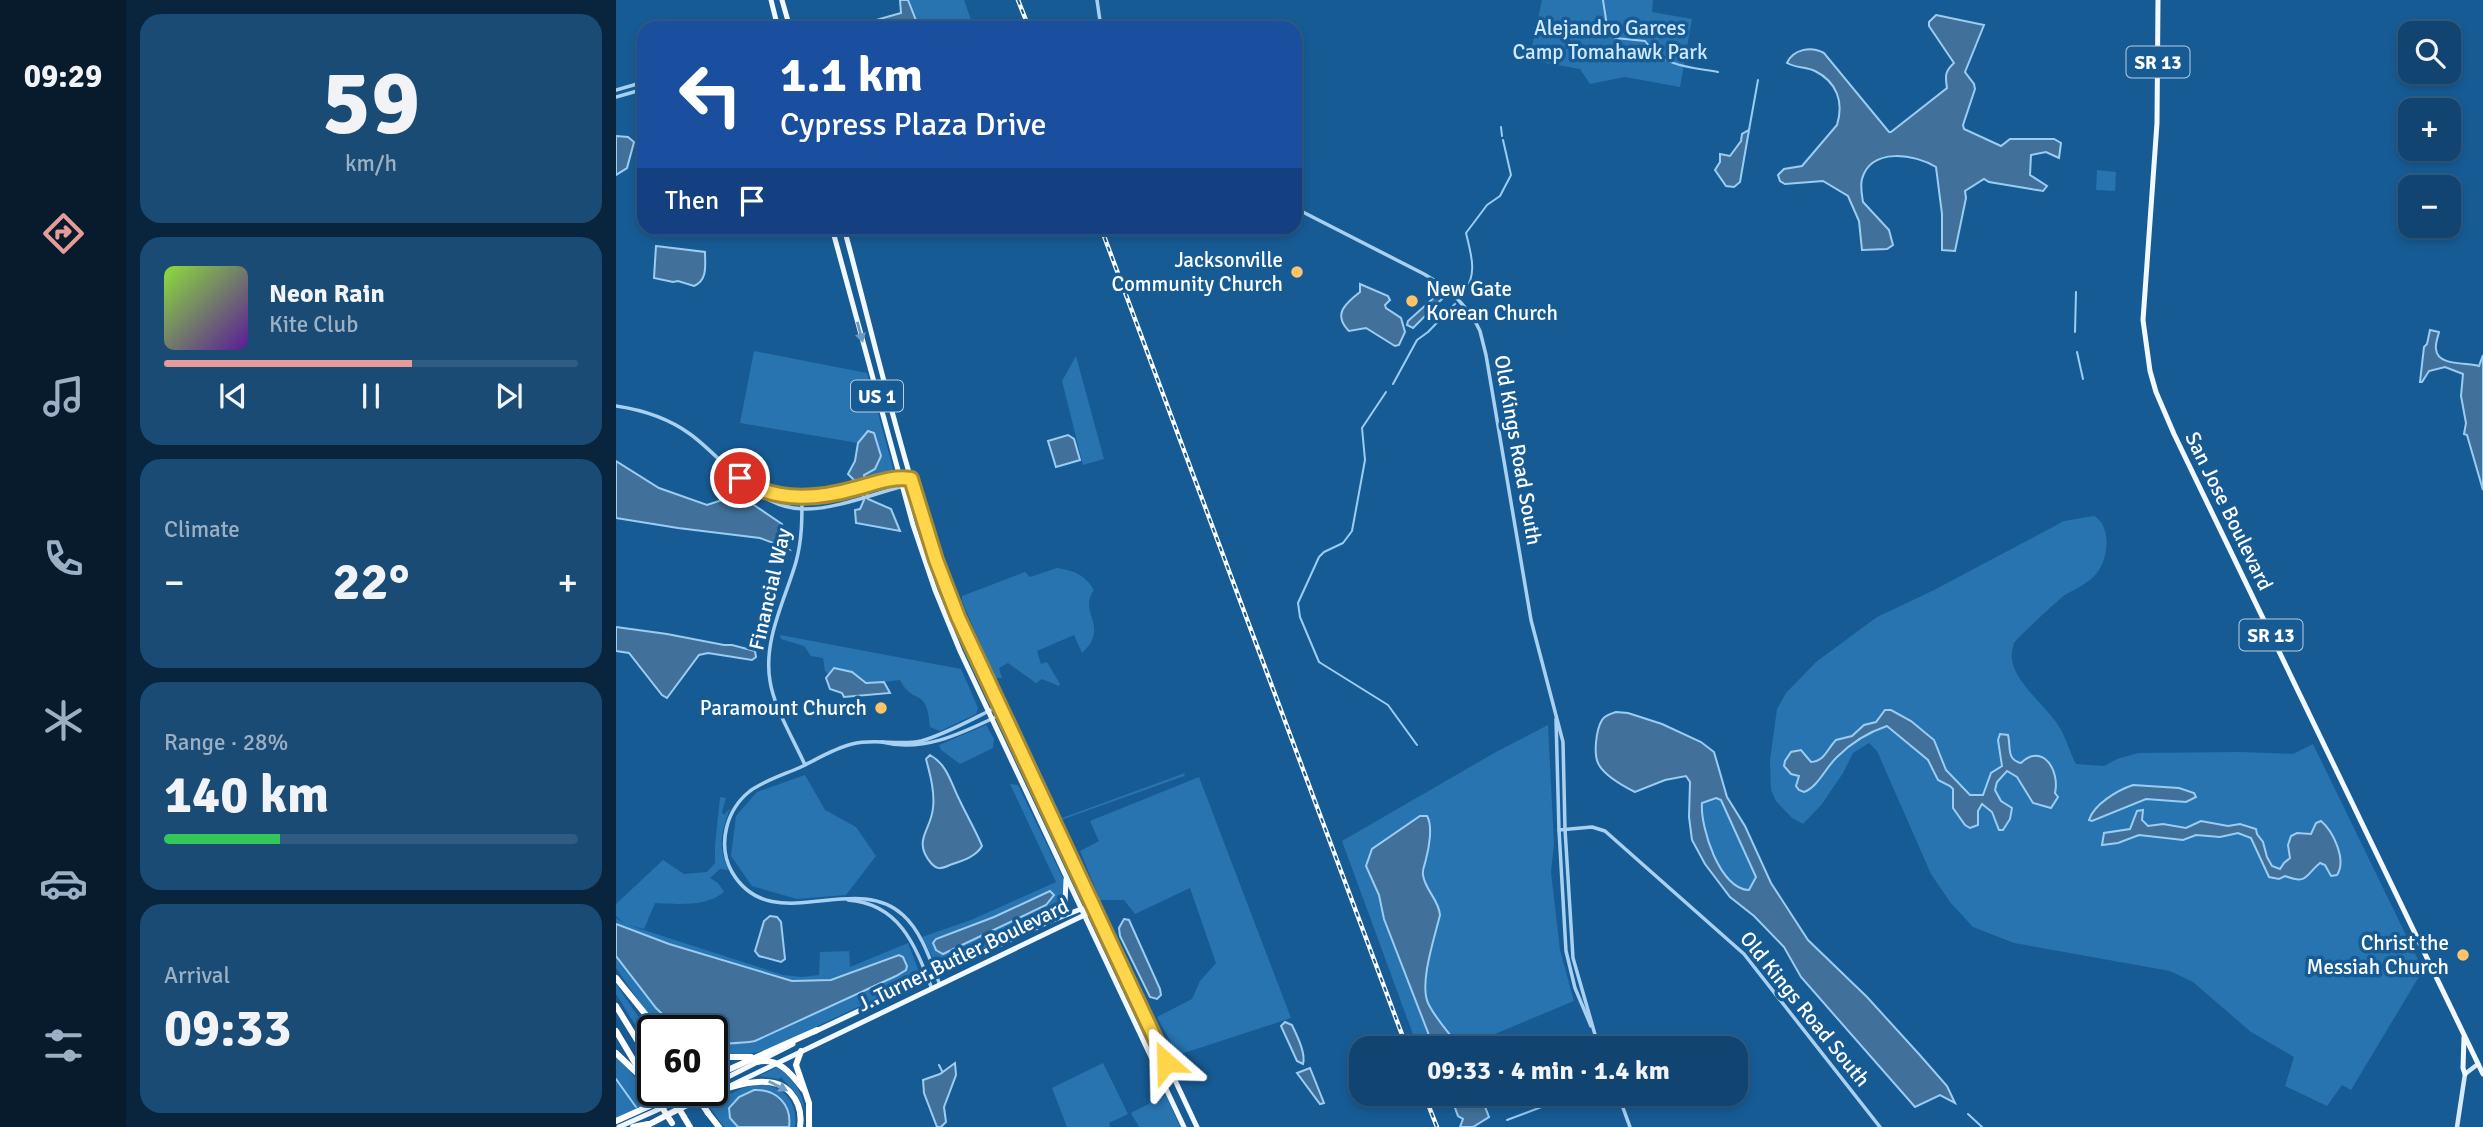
<!DOCTYPE html>
<meta charset="utf-8">
<style>
body{margin:0;font-family:Signika,sans-serif;background:#1a4b75;color:#f1f3f6;height:100vh;display:flex;flex-direction:column;font-size:26px;white-space:nowrap}
*{box-sizing:border-box;margin:0}
p{font-size:23px;color:#9cb0c3}
.icon{flex:none;width:38px;height:38px;fill:none;stroke:currentColor;stroke-width:2;stroke-linecap:round;stroke-linejoin:round}
.map{position:relative;flex:1;overflow:hidden}
.side{display:flex;flex-direction:column;gap:14px;padding:14px;background:#09253e;width:490px}
.side>*{flex:none}
.top-card{position:absolute;left:21px;top:21px;width:665px;height:214px;border-radius:21px;box-shadow:0 4px 10px #0003,0 0 0 2px #305c83;background:#1a4fa0;color:#fff;overflow:hidden}
.tools{position:absolute;left:1782px;top:21px;display:grid;gap:14px}
.tools a{display:grid;place-items:center;width:63px;height:63px;border-radius:14px;background:#114470;box-shadow:0 4px 10px #0003,0 0 0 2px #305c83;font-size:35px}
.speed{position:absolute;left:21px;top:1015px;display:flex;gap:14px;font-size:35px;font-weight:700;text-align:center}
.speed>*{display:grid;place-content:center;width:91px;height:91px;border-radius:50%;background:#114470;box-shadow:0 4px 10px #0003,0 0 0 2px #305c83;line-height:1}
.speed .limit{border:4px solid #111;border-radius:10px;background:#fff;color:#111}
.pin{position:absolute;display:grid;place-items:center;width:60px;height:60px;color:#fff;margin:-30px;border:4px solid #fff;border-radius:50%;box-shadow:0 2px 7px #0007}
.me{position:absolute;width:77px;margin:-38px;rotate:335deg;stroke-linejoin:round;filter:drop-shadow(0 0 5px #0008)}
.turn{display:flex;align-items:center;gap:24px;height:147px;padding:0 28px;font-size:32px}
.turn .icon{width:91px;height:91px;stroke-width:2.5}
.turn b{display:block;font-size:49px;line-height:60px}
.then{display:flex;align-items:center;height:66px;padding:0 28px;background:#0003;gap:14px;font-size:26px}
.big{font-size:52px;font-weight:800;line-height:1.1}
.side .widget{flex:1;display:flex;flex-direction:column;justify-content:center;gap:10px;min-width:0;padding:0 24px;border-radius:21px;background:#1a4b75}
.side .dial{align-items:center;gap:0}
.dial b{font-size:91px;line-height:1}
.song{display:flex;align-items:center;gap:21px}
.cover{width:84px;height:84px;border-radius:10px;background:linear-gradient(135deg,hsl(90 70% 55%),hsl(270 70% 35%))}
.played{height:7px;border-radius:4px;background:linear-gradient(90deg,#e69b98 60%,#305c83 60%)}
.keys{display:flex;justify-content:space-around;direction:ltr}
.heat{display:flex;justify-content:space-between;align-items:center;font-size:38px;direction:ltr}
.charge{height:10px;border-radius:5px;background:linear-gradient(90deg,#34c759 28%,#305c83 0)}
.trip{position:absolute;left:733px;top:1036px;width:399px;height:70px;border-radius:21px;background:#114470;box-shadow:0 4px 10px #0003,0 0 0 2px #305c83;font-weight:800;line-height:70px;text-align:center}
main{display:flex;flex:1;min-height:0}
.tabs{display:flex;flex-direction:column;width:126px;justify-content:space-around;align-items:center;background:#071b2d;color:#9cb0c3}
.tabs .icon{width:49px;height:49px}
.tabs .active{color:#e69b98}
.tabs b{font-size:32px;color:#f1f3f6}
.map>svg:first-child{display:block}
</style>
<main>
<nav class="tabs">
<b>09:29</b>
<svg class="icon active" aria-label="directions" viewBox="0 0 24 24"><path d="M12 3l9 9-9 9-9-9zM9 14v-3h6M13 9l2 2-2 2"/></svg>
<svg class="icon" aria-label="music" viewBox="0 0 24 24"><path d="M9 18V5l10-2v13"/><circle cx="6" cy="18" r="3"/><circle cx="16" cy="16" r="3"/></svg>
<svg class="icon" aria-label="phone" viewBox="0 0 24 24"><path d="M5 4h4l2 5-3 2q2 4 5 5l2-3 5 2v4C11 20 4 13 5 4z"/></svg>
<svg class="icon" aria-label="climate" viewBox="0 0 24 24"><path d="M12 3v18M4 7l16 10M4 17L20 7"/></svg>
<svg class="icon" aria-label="car" viewBox="0 0 24 24"><path d="M5 17H2v-5l4-1 3-4h7l3 4 3 1v5h-3M9 17h6M6 11h13"/><circle cx="7" cy="17" r="2"/><circle cx="17" cy="17" r="2"/></svg>
<svg class="icon" aria-label="filters" viewBox="0 0 24 24"><path d="M4 7h16M4 17h16"/><circle cx="9" cy="7" r="2"/><circle cx="15" cy="17" r="2"/></svg>
</nav>
<section class="side">
<div class="widget dial"><b>59</b><p>km/h</p></div>
<div class="widget">
<div class="song"><i class="cover"></i><div><b>Neon Rain</b><p>Kite Club</p></div></div>
<div class="played"></div>
<div class="keys"><svg class="icon" aria-label="previous" viewBox="0 0 24 24"><path d="M18 5L8 12l10 7zM5 5v14"/></svg><svg class="icon" aria-label="pause" viewBox="0 0 24 24"><path d="M8 5v14M16 5v14"/></svg><svg class="icon" aria-label="next" viewBox="0 0 24 24"><path d="M6 5l10 7-10 7zM19 5v14"/></svg></div>
</div>
<div class="widget"><p>Climate</p>
<div class="heat"><a>−</a><b class="big">22°</b><a>+</a></div>
</div>
<div class="widget"><p>Range · 28%</p><b class="big">140 km</b><div class="charge"></div></div>
<div class="widget"><p>Arrival</p><b class="big">09:33</b></div>
</section>
<div class="map">
<svg width="1867" height="1127" viewBox="0 0 1867 1127">
<rect width="100%" height="100%" fill="#175b95"/>
<g fill="#2774b1" fill-rule="evenodd">
<path d="M293,0H348L358,28H304Z"/>
<path d="M926,0H1037L1036,12L1076,19L1064,87L1009,77L974,84L964,69L913,60Z"/>
<path d="M1481,170L1500,172L1499,191L1480,190Z"/>
<path d="M138,351L251,373L277,468L274,476L249,482L248,473L259,469L265,456L255,432L252,431L242,443L124,423Z"/>
<path d="M460,356L488,459L467,465L446,381Z"/>
<path d="M1478,516C1496,526 1493,559 1480,574C1473,583 1459,589 1449,595C1443,599 1401,638 1398,643C1397,646 1395,656 1396,659C1398,682 1431,707 1442,725C1450,737 1453,751 1460,764L1488,766L1501,759L1522,753L1625,752L1677,754L1697,744L1807,970L1735,1090L1726,1085L1711,1106L1669,1086L1678,1057L1635,1032L1577,982L1554,971L1398,943L1357,927L1334,902L1315,874L1261,751L1253,743L1237,753L1227,773L1206,804L1187,824L1176,818L1160,801L1155,790L1154,760L1161,709L1170,693L1200,662L1261,617L1318,590L1448,521Z"/>
<path d="M441,568C459,571 468,574 478,590C461,612 495,626 466,653L458,635L421,651L425,664L431,662L444,684L443,686L426,679L420,683L392,663L383,668L386,678H379L346,601V596L409,572L414,577Z"/>
<path d="M164,635L345,669L362,708L360,714L324,731L314,727C311,685 298,707 284,680L250,684L218,668L212,674L209,671L207,658L195,656L188,646L165,639Z"/>
<path d="M399,717L446,818L569,773L568,776L445,820L440,819L394,724L396,719Z"/>
<path d="M370,725L378,739L377,748L344,764L325,750L323,745Z"/>
<path d="M932,725L938,844L935,872L944,950L958,1001L845,1048H802L726,841L880,752Z"/>
<path d="M189,775L209,810L240,827L260,856L230,895L181,899L136,886L115,856L120,816L141,792Z"/>
<path d="M583,777L675,1018L562,1055L541,1017L576,999L584,981L600,963L574,888L519,914L508,900H484L464,851L483,841L474,821Z"/>
<path d="M394,784L402,785L448,880V901L435,917L328,967L321,966L306,937L355,920L440,882ZM430,906L328,954H325L320,939L378,917Z"/>
<path d="M104,797L110,798L106,812L108,815L114,808C105,834 102,844 112,870L104,869L94,878L102,883L108,892C91,907 60,904 39,903L28,929L12,925L167,975L186,977L203,975L204,952L233,951L234,967L292,943L302,969L301,979L151,1050L124,1056L96,1055V1044L139,1041L290,971L291,966L287,957L283,955L215,980L176,981L53,944L0,924V918L9,924L0,916V904L47,860L68,874L91,872L99,863V846Z"/>
<path d="M1100,798L1105,800L1140,877L1133,890C1104,889 1084,827 1086,803Z"/>
<path d="M0,956L40,1008L64,1031H46L37,1022L0,968Z"/>
<path d="M0,984L37,1038V1054L0,994Z"/>
<path d="M0,1055L13,1068L35,1104L0,1119Z"/>
<path d="M487,1063L512,1114L493,1123L494,1127H451L436,1088Z"/>
<path d="M161,1067C177,1078 186,1091 189,1110L181,1095L165,1077L163,1079L143,1076Z"/>
<path d="M144,1084C168,1087 182,1101 179,1127H173C175,1102 155,1085 131,1093L114,1118L122,1127H108L92,1105L127,1088Z"/>
<path d="M550,1095L564,1127H523L515,1113Z"/>
</g>
<g fill="#41719a" stroke="#9bcdf3" stroke-width="2" fill-rule="evenodd">
<path d="M284,0H292L303,28H290L288,22L263,27L259,24L260,20L285,13Z"/>
<path d="M1320,15L1368,25L1349,72L1358,84L1359,89L1347,125L1348,129L1385,146L1394,139H1438L1445,143L1443,158L1430,152L1415,155L1414,175L1431,186L1427,191L1373,182L1368,179L1349,191L1350,198L1339,251L1326,250V214L1320,167C1299,154 1255,147 1246,179C1244,186 1246,195 1247,202L1273,230L1277,245L1271,249L1246,250L1243,221L1232,196L1207,181L1169,184L1164,181L1162,175L1168,169L1186,166L1221,125C1228,102 1221,82 1199,71C1190,67 1180,68 1171,63C1177,49 1195,46 1208,53L1273,132H1275L1331,88C1329,76 1329,71 1338,63L1313,26V22Z"/>
<path d="M1133,130L1124,182L1118,187L1110,186L1099,170L1104,162V154L1114,156L1125,141L1126,134Z"/>
<path d="M0,136L12,137L18,142L11,168L0,175Z"/>
<path d="M40,246L89,252C89,265 92,280 78,286L62,281L57,282L38,278Z"/>
<path d="M744,284L772,296L774,300L769,305L770,308L785,318L789,332L783,345L779,346L750,328L733,331C716,314 730,303 744,292Z"/>
<path d="M822,294L827,298L797,328L791,325L792,321Z"/>
<path d="M1814,330L1823,332C1822,337 1819,344 1820,349C1821,367 1854,362 1863,366L1867,355V490L1851,435L1848,434L1850,423L1845,396L1847,374L1829,367L1813,371L1806,382H1804L1808,347L1811,344Z"/>
<path d="M252,431L258,433L265,456L259,469L248,475L252,499L275,509L284,531L240,523L239,510L244,509L248,500L243,485L232,474L239,461L242,443Z"/>
<path d="M452,435L458,439L464,460L440,467L432,441Z"/>
<path d="M0,461L43,488L91,505L106,500L118,492L129,494L132,493L135,495L132,499L135,503L166,524L168,532L166,540L173,549L144,538L62,528L0,518Z"/>
<path d="M0,627L51,634L108,645H116L139,651L140,657L136,660L92,653L83,655L51,698L46,695L13,653L0,651Z"/>
<path d="M218,668L236,672L250,683L268,682L274,693L228,697L226,693L214,689L210,678Z"/>
<path d="M1269,710H1275L1295,721L1318,740L1330,770L1354,795H1367L1375,773L1386,766L1382,740L1384,734L1392,735C1395,746 1390,760 1405,763C1427,742 1444,771 1439,793L1442,797L1435,808L1417,803L1401,777L1391,771L1381,782L1379,790L1385,801L1396,808L1394,819L1387,830H1383L1376,812L1366,804L1362,811V825L1354,828L1349,825L1337,808V789L1334,786L1322,780L1312,760L1271,726C1253,732 1235,743 1221,757C1210,767 1202,787 1188,792L1183,790L1180,786L1183,776L1175,774L1168,766L1169,761L1175,752L1185,750L1195,762C1209,761 1211,749 1220,740L1236,736L1248,725L1260,722Z"/>
<path d="M1000,712L1012,713L1046,724L1085,742L1098,752L1111,797L1129,826L1155,883L1192,940L1251,997L1302,1053L1331,1086L1339,1103L1324,1095L1299,1107L1185,977L1168,947L1138,916L1114,897L1089,864L1076,840L1073,817L1074,782L1070,776L1049,780L1019,792C1007,786 990,777 983,765C977,755 980,730 986,720C989,715 995,714 1000,712ZM1100,798L1105,800L1140,877L1133,890C1104,890 1084,827 1086,803Z"/>
<path d="M314,755C332,765 335,784 344,801C351,816 360,831 366,846C360,857 345,861 334,865C325,869 321,870 315,863C296,840 315,831 317,808C319,792 314,774 310,759Z"/>
<path d="M1517,785L1563,788L1578,793L1580,797L1570,802L1530,799L1476,821L1473,820C1478,804 1502,790 1517,785Z"/>
<path d="M1527,810L1526,820L1532,826L1547,824L1570,828L1585,821L1612,826L1624,824L1640,829L1641,834L1647,842L1651,857L1656,866L1664,869L1668,863L1674,858L1672,845L1675,836L1681,833L1695,834L1700,823L1705,821C1717,831 1731,860 1721,875L1715,876L1709,865L1704,863C1689,875 1692,885 1669,876L1663,879L1653,877L1635,838L1622,833L1604,837L1580,835L1567,840L1523,835L1502,843L1486,845L1488,833L1514,829L1521,811Z"/>
<path d="M804,816H811C817,826 813,848 810,859C809,865 806,869 807,875C809,890 823,900 824,915C819,936 803,983 812,1003C820,1020 834,1033 844,1048H818L768,919L763,895L750,866L756,849Z"/>
<path d="M434,891L438,895L430,905L327,954L320,950L317,943L320,939L378,917Z"/>
<path d="M154,916L161,917L165,922L169,959L165,962L143,956L139,951L148,921Z"/>
<path d="M508,919L513,920L544,989L545,995L541,999L534,997L504,936L503,928Z"/>
<path d="M0,924L53,944L176,981L215,980L283,955L287,957L291,966L290,970L280,976L139,1041C124,1044 110,1043 96,1044V1031H64L40,1008L0,956Z"/>
<path d="M669,1022L676,1025C681,1036 690,1053 687,1064L681,1061L665,1026Z"/>
<path d="M339,1063L340,1075L328,1107L330,1122L325,1127H321L308,1093L307,1080L324,1074Z"/>
<path d="M694,1068L708,1103L704,1104L681,1073Z"/>
<path d="M138,1090C161,1089 176,1105 173,1127H122L114,1118L113,1108L123,1097Z"/>
<path d="M834,1094H864L873,1117L857,1127H844L847,1119L842,1116Z"/>
</g>
<g fill="none" stroke-linecap="round" stroke-linejoin="round">
<g stroke="#9bcdf3" stroke-width="2">
<path d="M987,0L991,26L999,38L1029,41C1047,67 1073,67 1102,72"/>
<path d="M885,127L886,136"/>
<path d="M1133,130L1142,80"/>
<path d="M848,292C862,274 855,254 850,233L871,205L884,196L895,175L887,140"/>
<path d="M1459,332L1460,292"/>
<path d="M1461,352L1467,379"/>
<path d="M777,384L801,340L812,332L839,304"/>
<path d="M770,392L746,428L749,460L736,531L727,543L708,552L703,557L682,603L684,617L703,662L772,705L801,745"/>
<path d="M323,1065L326,1071"/>
<path d="M0,1079L20,1107"/>
<path d="M1352,1114L1366,1127"/>
<path d="M891,1120L960,1094"/>
</g>
<g stroke="#a8d1f1" stroke-width="3.5">
<path d="M481,0L485,28"/>
<path d="M0,90L28,82"/>
<path d="M0,97L28,89"/>
<path d="M679,208L808,274L834,290L857,317L864,331L870,355L915,620L947,742L949,829L957,958L980,1038"/>
<path d="M0,406C27,410 52,418 74,434C110,460 140,509 188,509C216,510 258,494 287,486L295,479"/>
<path d="M139,487L186,498C186,520 186,540 180,562C169,600 147,640 154,681C158,708 178,740 189,765"/>
<path d="M240,489L284,477L295,479"/>
<path d="M940,719L943,830L950,951L959,988L975,1026"/>
<path d="M266,742C309,753 348,732 386,714"/>
<path d="M943,830L976,827L989,831L1128,954L1264,1127"/>
<path d="M232,900C284,904 299,945 316,989"/>
<path d="M324,985C315,962 306,932 287,915C238,870 155,939 116,872C101,845 110,810 134,791C149,780 170,774 187,766C203,758 219,748 236,744C259,738 283,746 305,741C331,734 358,718 383,706"/>
<path d="M979,1036L985,1048"/>
<path d="M1002,1094L1014,1127"/>
</g>
<g stroke="#d7eafb" stroke-width="4.5">
<path d="M186,498L240,489"/>
<path d="M1841,1127L1849,1074L1862,1064"/>
</g>
<g stroke="#f2f8ff" stroke-width="5">
<path d="M155,0L162,28"/>
<path d="M166,0L174,28"/>
<path d="M1542,0L1541,123L1527,320L1534,371L1540,392L1558,434L1867,1074"/>
<path d="M216,228L297,525L319,590L344,651L568,1127"/>
<path d="M228,228C266,368 296,513 355,647L581,1127"/>
<path d="M437,918L449,903L450,879"/>
<path d="M198,1032L432,922L465,909L479,910"/>
<path d="M1848,1037L1847,1068L1849,1074"/>
<path d="M96,1085L177,1044"/>
<path d="M116,1085L479,910"/>
<path d="M3,1127L86,1090"/>
</g>
<g stroke="#fff" stroke-width="6">
<path d="M0,978L43,1031"/>
<path d="M0,1006L37,1066"/>
<path d="M0,1031L40,1098"/>
<path d="M185,1051L180,1065L193,1103V1127"/>
<path d="M0,1053L21,1073"/>
<path d="M96,1057H135"/>
<path d="M141,1062C162,1057 175,1073 187,1089"/>
<path d="M96,1077L201,1030"/>
<path d="M92,1113L103,1127"/>
<path d="M68,1117L74,1127"/>
<path d="M0,1121L69,1090"/>
<path d="M17,1127L32,1124"/>
<path d="M28,1127C60,1111 144,1060 174,1092C183,1102 186,1114 184,1127"/>
</g>
<g stroke="#fff" stroke-width="4.5">
<g id="rail">
<path d="M402,0L413,28"/>
<path d="M485,228L791,1048"/>
<path d="M808,1094L821,1127"/>
</g>
</g>
<use href="#rail" stroke="#175b95" stroke-width="2" stroke-dasharray="5" stroke-linecap="butt"/>
<g stroke="#fff" stroke-width="6">
<path d="M77,1090L92,1113"/>
<path d="M53,1092L68,1117"/>
<path d="M40,1098L56,1123"/>
</g>
</g>
<defs><path id="oneway-solid" d="M-6-.8H1V-3.2L6.5 0L1 3.2V.8H-6Z" transform="scale(1.75)"/></defs>
<use fill="#6f9abf" href="#oneway-solid" transform="translate(244 332) rotate(75)"/>
<use fill="#749dbf" href="#oneway-solid" transform="translate(162 1086) rotate(27)"/>
<g fill="none" stroke-linecap="round" stroke-linejoin="round">
<g stroke="#a68a30" stroke-width="18">
<path id="route" d="M124,478C158,503 203,499 241,488C259,483 277,476 295,479L320,560L342,617L550,1062"/>
</g>
<use href="#route" stroke="#ffd54a" stroke-width="12"/>
</g>
<g fill="#ffc468" stroke="#175b95" stroke-width="2.5">
<circle cx="681" cy="272" r="7"/>
<circle cx="796" cy="301" r="7"/>
<circle cx="265" cy="708" r="7"/>
<circle cx="1847" cy="955" r="7"/>
</g>
<g text-anchor="middle" stroke-width="7" stroke-linejoin="round" paint-order="stroke">
<g fill="#175b95" stroke="#b9cedf" stroke-width="2">
<rect x="1510.5" y="46.5" width="63" height="31" rx="5"/>
<rect x="235" y="380.5" width="52" height="31" rx="5"/>
<rect x="1623.5" y="619.5" width="63" height="31" rx="5"/>
</g>
<g font-size="19" font-weight="bold" fill="#fff">
<text x="1542" y="69">SR 13</text>
<text x="261" y="403">US 1</text>
<text x="1655" y="642">SR 13</text>
</g>
<g font-size="21" fill="#cfe8fc" stroke="#175b95">
<text x="994" y="35">Alejandro Garces<tspan x="994" dy="24">Camp Tomahawk Park</tspan></text>
</g>
<g font-size="21" fill="#fff" stroke="#175b95" text-anchor="end">
<text x="667" y="267">Jacksonville<tspan x="667" dy="24">Community Church</tspan></text>
<text x="810" y="296" text-anchor="start">New Gate<tspan x="810" dy="24">Korean Church</tspan></text>
<text x="251" y="715">Paramount Church</text>
<text x="1833" y="950">Christ the<tspan x="1833" dy="24">Messiah Church</tspan></text>
</g>
<g font-size="21" fill="#fff" stroke="#175b95">
<text transform="translate(902 450) rotate(80)" y="7">Old Kings Road South</text>
<text transform="translate(1613 511) rotate(64)" y="7">San Jose Boulevard</text>
<text transform="translate(154 589) rotate(-77)" y="7">Financial Way</text>
<text transform="translate(347 955) rotate(-26)" y="7">J. Turner Butler Boulevard</text>
<text transform="translate(1189 1009) rotate(51)" y="7">Old Kings Road South</text>
</g>
</g>
</svg>
<div class="tools">
<a><svg class="icon" aria-label="search" viewBox="0 0 24 24"><circle cx="10" cy="10" r="6"/><path d="M15 15l6 6"/></svg></a>
<a>+</a>
<a>−</a>
</div>
<div class="speed"><div class="limit">60</div></div>
<div class="pin" style="left:124px;top:478px;background:#d93025"><svg class="icon" aria-label="arrive" viewBox="0 0 24 24"><path d="M6 21V4h12l-3 4 3 4H6"/></svg></div>
<svg class="me" style="left:550px;top:1062px" viewBox="-20 -20 40 40"><path d="M0-17L14 15 0 8-14 15z" fill="#ffd54a" stroke="#fff" stroke-width="4"/></svg>
<div class="trip">09:33 · 4 min · 1.4 km</div>
<div class="top-card">
<div class="turn"><svg class="icon" aria-label="left" viewBox="0 0 24 24"><path d="M17 20v-9H6M10 6l-5 5 5 5"/></svg><div><b>1.1 km</b>Cypress Plaza Drive</div></div>
<div class="then">Then<svg class="icon" aria-label="arrive" viewBox="0 0 24 24"><path d="M6 21V4h12l-3 4 3 4H6"/></svg></div>
</div>
</div>
</main>
